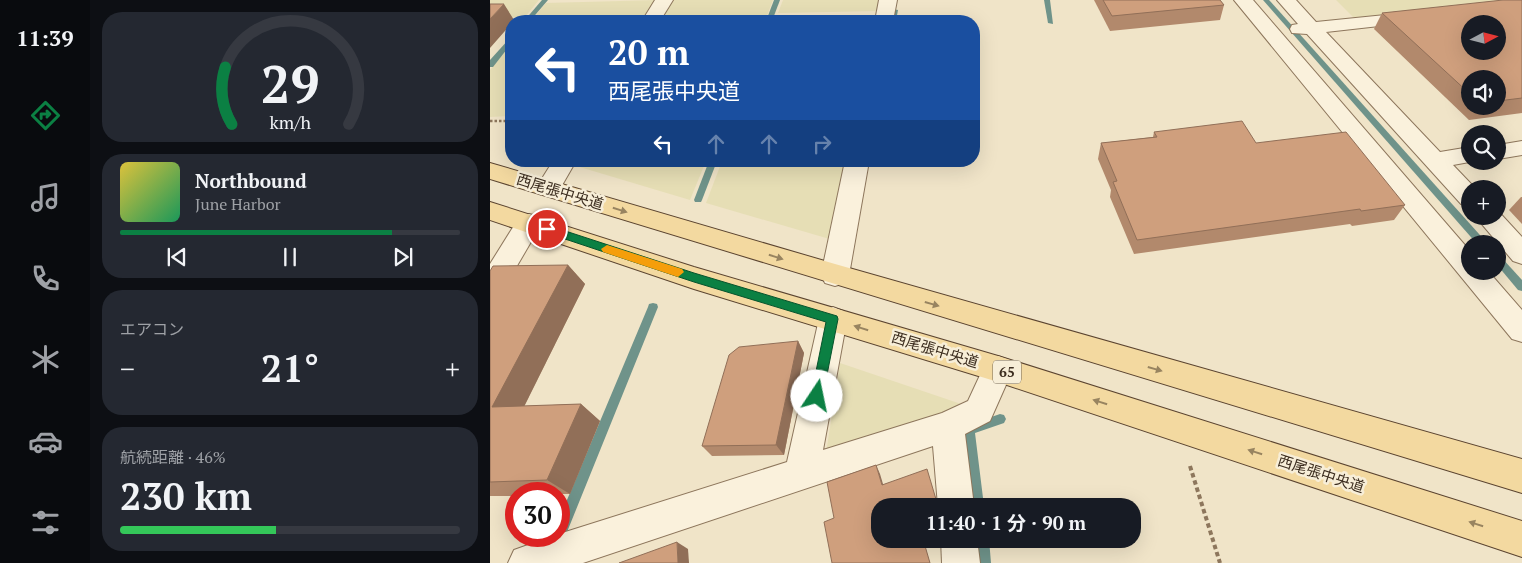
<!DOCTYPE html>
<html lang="ja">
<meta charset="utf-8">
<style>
body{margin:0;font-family:"PT Serif","Noto Sans JP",serif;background:#242831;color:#f1f3f6;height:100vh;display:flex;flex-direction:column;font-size:19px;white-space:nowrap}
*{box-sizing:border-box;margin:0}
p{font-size:16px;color:#9ea1a6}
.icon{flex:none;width:28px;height:28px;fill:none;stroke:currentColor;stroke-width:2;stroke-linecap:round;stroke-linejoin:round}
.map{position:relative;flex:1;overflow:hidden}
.panel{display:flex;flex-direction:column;gap:12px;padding:12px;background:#0d0f14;width:400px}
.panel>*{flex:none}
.guide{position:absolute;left:15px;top:15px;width:475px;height:152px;border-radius:20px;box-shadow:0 5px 20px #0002;background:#1a4fa0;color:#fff;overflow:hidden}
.needle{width:32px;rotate:83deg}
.fabs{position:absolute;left:971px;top:15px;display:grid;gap:10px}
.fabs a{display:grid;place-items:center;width:45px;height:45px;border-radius:50%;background:#171b24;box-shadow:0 5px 20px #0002;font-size:25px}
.speed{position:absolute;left:15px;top:482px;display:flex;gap:10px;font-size:25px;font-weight:700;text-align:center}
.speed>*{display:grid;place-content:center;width:65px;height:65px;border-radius:50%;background:#171b24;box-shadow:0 5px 20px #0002;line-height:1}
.speed .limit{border:8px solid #d22;background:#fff;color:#111}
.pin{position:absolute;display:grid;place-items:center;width:42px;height:42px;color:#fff;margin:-21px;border:2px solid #fff;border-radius:50%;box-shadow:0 1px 5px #0007}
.me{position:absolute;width:55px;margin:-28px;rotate:11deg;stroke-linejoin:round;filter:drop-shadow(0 0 4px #0008)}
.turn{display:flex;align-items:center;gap:18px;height:105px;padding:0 20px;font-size:22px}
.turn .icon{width:65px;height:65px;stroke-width:2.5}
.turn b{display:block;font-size:35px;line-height:42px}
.lanes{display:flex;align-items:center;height:48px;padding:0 20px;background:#0003;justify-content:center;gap:25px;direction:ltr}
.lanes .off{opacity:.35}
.big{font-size:38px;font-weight:700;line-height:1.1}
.panel .widget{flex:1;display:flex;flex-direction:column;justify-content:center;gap:8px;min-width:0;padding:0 18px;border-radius:20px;background:#242831}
.panel .dial{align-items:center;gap:0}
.dial svg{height:130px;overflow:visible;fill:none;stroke:#363941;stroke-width:7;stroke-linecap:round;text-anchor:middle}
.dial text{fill:#f1f3f6;stroke:none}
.song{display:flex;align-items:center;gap:15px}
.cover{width:60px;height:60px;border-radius:8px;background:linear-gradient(135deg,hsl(50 70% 55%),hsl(150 70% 35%))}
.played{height:5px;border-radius:2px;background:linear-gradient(90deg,#0b8043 80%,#363941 80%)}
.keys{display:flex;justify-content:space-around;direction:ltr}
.heat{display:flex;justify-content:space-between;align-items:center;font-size:28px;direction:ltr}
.charge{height:8px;border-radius:4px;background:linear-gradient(90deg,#34c759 46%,#363941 0)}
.trip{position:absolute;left:381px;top:498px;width:270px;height:50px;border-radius:20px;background:#171b24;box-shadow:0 5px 20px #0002;font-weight:700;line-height:50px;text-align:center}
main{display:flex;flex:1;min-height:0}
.tabs{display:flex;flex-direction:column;width:90px;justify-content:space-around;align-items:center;background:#090b0e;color:#9ea1a6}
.tabs .icon{width:35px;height:35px}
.tabs .selected{color:#0b8043}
.tabs b{font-size:22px;color:#f1f3f6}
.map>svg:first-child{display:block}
</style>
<main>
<nav class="tabs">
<b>11:39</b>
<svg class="icon selected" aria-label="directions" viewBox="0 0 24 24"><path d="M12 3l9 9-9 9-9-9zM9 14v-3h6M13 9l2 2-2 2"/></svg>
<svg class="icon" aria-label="music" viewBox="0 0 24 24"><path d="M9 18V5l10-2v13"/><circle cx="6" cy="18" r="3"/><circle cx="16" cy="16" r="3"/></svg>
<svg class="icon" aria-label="phone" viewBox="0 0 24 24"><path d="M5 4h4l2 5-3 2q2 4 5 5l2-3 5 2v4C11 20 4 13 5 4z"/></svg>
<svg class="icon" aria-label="climate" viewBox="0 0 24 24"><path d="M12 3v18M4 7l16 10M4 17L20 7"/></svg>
<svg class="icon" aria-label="car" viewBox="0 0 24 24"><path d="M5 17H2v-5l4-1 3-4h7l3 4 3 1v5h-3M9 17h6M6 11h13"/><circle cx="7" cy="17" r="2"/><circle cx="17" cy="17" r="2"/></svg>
<svg class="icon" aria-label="filters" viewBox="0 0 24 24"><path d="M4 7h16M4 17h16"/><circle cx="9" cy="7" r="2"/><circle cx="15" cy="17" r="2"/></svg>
</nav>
<section class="panel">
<div class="widget dial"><svg viewBox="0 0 100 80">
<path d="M14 69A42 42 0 1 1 86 69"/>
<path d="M14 69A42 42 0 0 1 10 34" stroke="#0b8043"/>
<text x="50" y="56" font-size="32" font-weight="700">29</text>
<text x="50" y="72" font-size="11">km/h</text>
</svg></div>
<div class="widget">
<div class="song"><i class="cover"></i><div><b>Northbound</b><p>June Harbor</p></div></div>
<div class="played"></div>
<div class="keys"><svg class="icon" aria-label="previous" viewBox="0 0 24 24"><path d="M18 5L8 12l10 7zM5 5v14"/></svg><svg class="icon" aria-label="pause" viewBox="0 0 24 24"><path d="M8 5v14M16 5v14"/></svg><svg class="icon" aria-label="next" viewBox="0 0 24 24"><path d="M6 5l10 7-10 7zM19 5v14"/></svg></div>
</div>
<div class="widget"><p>エアコン</p>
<div class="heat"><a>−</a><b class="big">21°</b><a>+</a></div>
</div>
<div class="widget"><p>航続距離 · 46%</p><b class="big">230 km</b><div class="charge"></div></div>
</section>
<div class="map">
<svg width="1032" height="563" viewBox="0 0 1032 563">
<rect width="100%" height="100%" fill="#f0e4c8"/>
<g fill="#e6deb5">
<path d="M0,0H49L35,17L0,18Z"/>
<path d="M167,0L154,21H41L56,3Z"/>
<path d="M183,0H283L275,21H170Z"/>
<path d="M293,0H392L390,11L288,13Z"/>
<path d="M846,0H1032V2L866,20Z"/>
<path d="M21,45V116L0,117V70Z"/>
<path d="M86,161H216L200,200L83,165Z"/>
<path d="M232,161H359L343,240L216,203Z"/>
<path d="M350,363L477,406L336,453Z"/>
</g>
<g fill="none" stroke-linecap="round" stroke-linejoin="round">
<g fill="#6f938a" fill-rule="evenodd">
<path d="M52,0H58L40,21H34Z"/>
<path d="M284,0H290L282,21H276Z"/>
<path d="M554,0H560L563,24L558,23Z"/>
<path d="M773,0H779L998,244H987Z"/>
<path d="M403,9L408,10L406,21H400Z"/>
<path d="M21,38V44L3,67H0V60L19,39Z"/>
<path d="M219,161H227L212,200L211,202H205L204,200Z"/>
<path d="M1008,256L1011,257L1032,280V291L1028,290L1008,266Z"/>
<path d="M163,303L167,304L168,307L77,532L72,534L69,532V519L158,307L159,304Z"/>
<path d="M510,414L514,415L516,419L514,423L485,433L494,506H482L473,430L475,426Z"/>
<path d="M485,539H499L501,563H487Z"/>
</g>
<g stroke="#8d765c" stroke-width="2">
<g id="minor">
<path d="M165,0H183L170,21H152Z"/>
<path d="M389,0H407L403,21H385Z"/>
<path d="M744,0H763L980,251V271H998L1032,310V342L1022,339Z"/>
<path d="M787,0H806L826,22L925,12L931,13L934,17L931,21L925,22L836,32L950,152L980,147V161H985L963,165L986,189H980V207L971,204L817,34L802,33L800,29L802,25L808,24Z"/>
<path d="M1032,141V155L1008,159V145Z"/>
<path d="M63,161H86L67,194L58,196L49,194L46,188Z"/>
<path d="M355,161H379L359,275L355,283L345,286L335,283L331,275Z"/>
<path d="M1008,211L1032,237V264L1023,261L985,216H1008Z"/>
<path d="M39,214L48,216L52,223L10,295L0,298V264L30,216Z"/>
<path d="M343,307L353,311L357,319L333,450L452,413L478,401L497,360L508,356L519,360L523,369L500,421L475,434L484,506H448L443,446L93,563H18L24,550L63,536H69V534L297,462L329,319L333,311Z"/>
<path d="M451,539H487L490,563H452Z"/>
</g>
</g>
<g stroke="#5b4430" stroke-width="2">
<g id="major">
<path d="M0,163L345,264L1032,459V493L0,179Z"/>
<path d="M0,202L204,267L508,356L1032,521V557L508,382L204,289L0,220Z"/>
</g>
</g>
<path stroke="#8d765c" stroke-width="2.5" stroke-dasharray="2.5 2" stroke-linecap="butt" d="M0,121H21"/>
<path stroke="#8d765c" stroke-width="4" stroke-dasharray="4.5 3" stroke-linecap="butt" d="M700,466L730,563"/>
<use href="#minor" fill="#faf1dc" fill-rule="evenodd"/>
<use href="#major" fill="#f3d9a0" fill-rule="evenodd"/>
</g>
<g fill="#b2896c" fill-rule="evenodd">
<path d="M604,0H730L734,5L730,20L620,31Z"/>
<path d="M1032,0V113L979,120L884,29L892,13ZM980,79H1008V106H980Z"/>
<path d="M664,132L766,143L915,205L904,220L862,226L860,224L644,254L620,197L621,190L608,159L611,143L663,137Z"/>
<path d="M1031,197H1032V224L1019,210Z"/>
<path d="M78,265L95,284L34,406L91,404L110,421L80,494H26V496H0V271Z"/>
<path d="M308,341L314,353L294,455L222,456L212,446Z"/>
</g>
<g fill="#916f58">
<path d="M14,4L24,20L23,21H21V24L0,48V19Z"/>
<path d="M78,265L95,284L26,423L2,407Z"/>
<path d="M308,341L314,353L294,455L286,445Z"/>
<path d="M91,404L110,421L80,494L57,480Z"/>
<path d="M386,465L390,474L396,494L392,485Z"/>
<path d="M187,542L198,549L199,563H188Z"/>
</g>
<g fill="#cf9f7d" stroke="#916f58" fill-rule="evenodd">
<path d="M613,0H730L734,5L622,16Z"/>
<path d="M1013,0H1032V98L1008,101V79H980V94L892,13ZM980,24H1008V51H980Z"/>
<path d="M0,4H14L0,19Z"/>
<path d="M752,121L766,143L856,132L915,205L871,211L870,209L647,240L623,182L627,181L611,143L667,137L664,132Z"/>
<path d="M78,265L2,407L91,404L57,480L0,482V271L3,266Z"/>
<path d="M308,341L286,445L212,446L239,355L249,347Z"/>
<path d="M386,465L392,485L437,469L448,506H390V539H433L440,563H342L334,522L344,518L337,482Z"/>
<path d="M187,542L188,563H129Z"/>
</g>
<defs><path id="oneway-solid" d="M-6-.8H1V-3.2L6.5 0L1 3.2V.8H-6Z" transform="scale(1.25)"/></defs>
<g fill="#988460">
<use href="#oneway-solid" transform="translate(130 210) rotate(17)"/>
<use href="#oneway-solid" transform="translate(286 257) rotate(17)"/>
<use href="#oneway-solid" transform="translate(442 304) rotate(16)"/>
<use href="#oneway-solid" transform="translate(371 328) rotate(-163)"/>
<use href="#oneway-solid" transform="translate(665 369) rotate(16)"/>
<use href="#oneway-solid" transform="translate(610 402) rotate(-162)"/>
<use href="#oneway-solid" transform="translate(765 452) rotate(-162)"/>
<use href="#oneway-solid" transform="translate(986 524) rotate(-162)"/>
</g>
<path fill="#0b8043" stroke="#07532c" d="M57,225L204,273L347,316L348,319L332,400L327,402L323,400L321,396L336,322L204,282L54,232L52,229Z"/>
<path fill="#f59e0b" d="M117,245L192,269L194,272L188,277L113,252L111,249Z"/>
<g text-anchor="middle" stroke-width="5" stroke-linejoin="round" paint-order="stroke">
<rect fill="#f7eed8" stroke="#756857" stroke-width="1" x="503" y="360.5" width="28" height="23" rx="4"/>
<g font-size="14" font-weight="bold" fill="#3d2e20">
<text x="517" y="377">65</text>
</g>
<g font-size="15" fill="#3d2e20" stroke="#f7eed8">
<text transform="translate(70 192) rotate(17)" y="5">西尾張中央道</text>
<text transform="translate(445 350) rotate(17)" y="5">西尾張中央道</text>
<text transform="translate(831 474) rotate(18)" y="5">西尾張中央道</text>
</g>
</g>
</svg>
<div class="fabs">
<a><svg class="needle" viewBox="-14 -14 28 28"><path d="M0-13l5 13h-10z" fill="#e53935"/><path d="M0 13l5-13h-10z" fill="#9ea1a6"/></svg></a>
<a><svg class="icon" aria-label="sound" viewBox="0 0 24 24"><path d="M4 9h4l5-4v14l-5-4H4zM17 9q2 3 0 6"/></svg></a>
<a><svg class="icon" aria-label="search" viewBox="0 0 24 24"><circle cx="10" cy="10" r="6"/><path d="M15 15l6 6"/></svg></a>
<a>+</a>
<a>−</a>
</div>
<div class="speed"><div class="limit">30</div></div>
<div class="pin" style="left:57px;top:229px;background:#d93025"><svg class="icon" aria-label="arrive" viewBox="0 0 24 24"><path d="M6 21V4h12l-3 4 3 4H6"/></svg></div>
<svg class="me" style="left:327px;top:396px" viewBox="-20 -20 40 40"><circle r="19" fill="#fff"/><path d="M0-13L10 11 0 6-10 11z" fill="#0b8043"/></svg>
<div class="trip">11:40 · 1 分 · 90 m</div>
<div class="guide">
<div class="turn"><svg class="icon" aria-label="left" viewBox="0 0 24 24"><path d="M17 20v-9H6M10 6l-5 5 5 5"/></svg><div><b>20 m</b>西尾張中央道</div></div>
<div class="lanes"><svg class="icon" aria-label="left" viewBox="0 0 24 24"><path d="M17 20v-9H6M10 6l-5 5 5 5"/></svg><svg class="icon off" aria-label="ahead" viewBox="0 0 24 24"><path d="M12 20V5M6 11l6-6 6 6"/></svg><svg class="icon off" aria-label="ahead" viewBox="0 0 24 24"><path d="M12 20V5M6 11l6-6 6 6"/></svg><svg class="icon off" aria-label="right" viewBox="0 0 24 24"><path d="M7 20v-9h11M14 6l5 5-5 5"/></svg></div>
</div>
</div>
</main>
